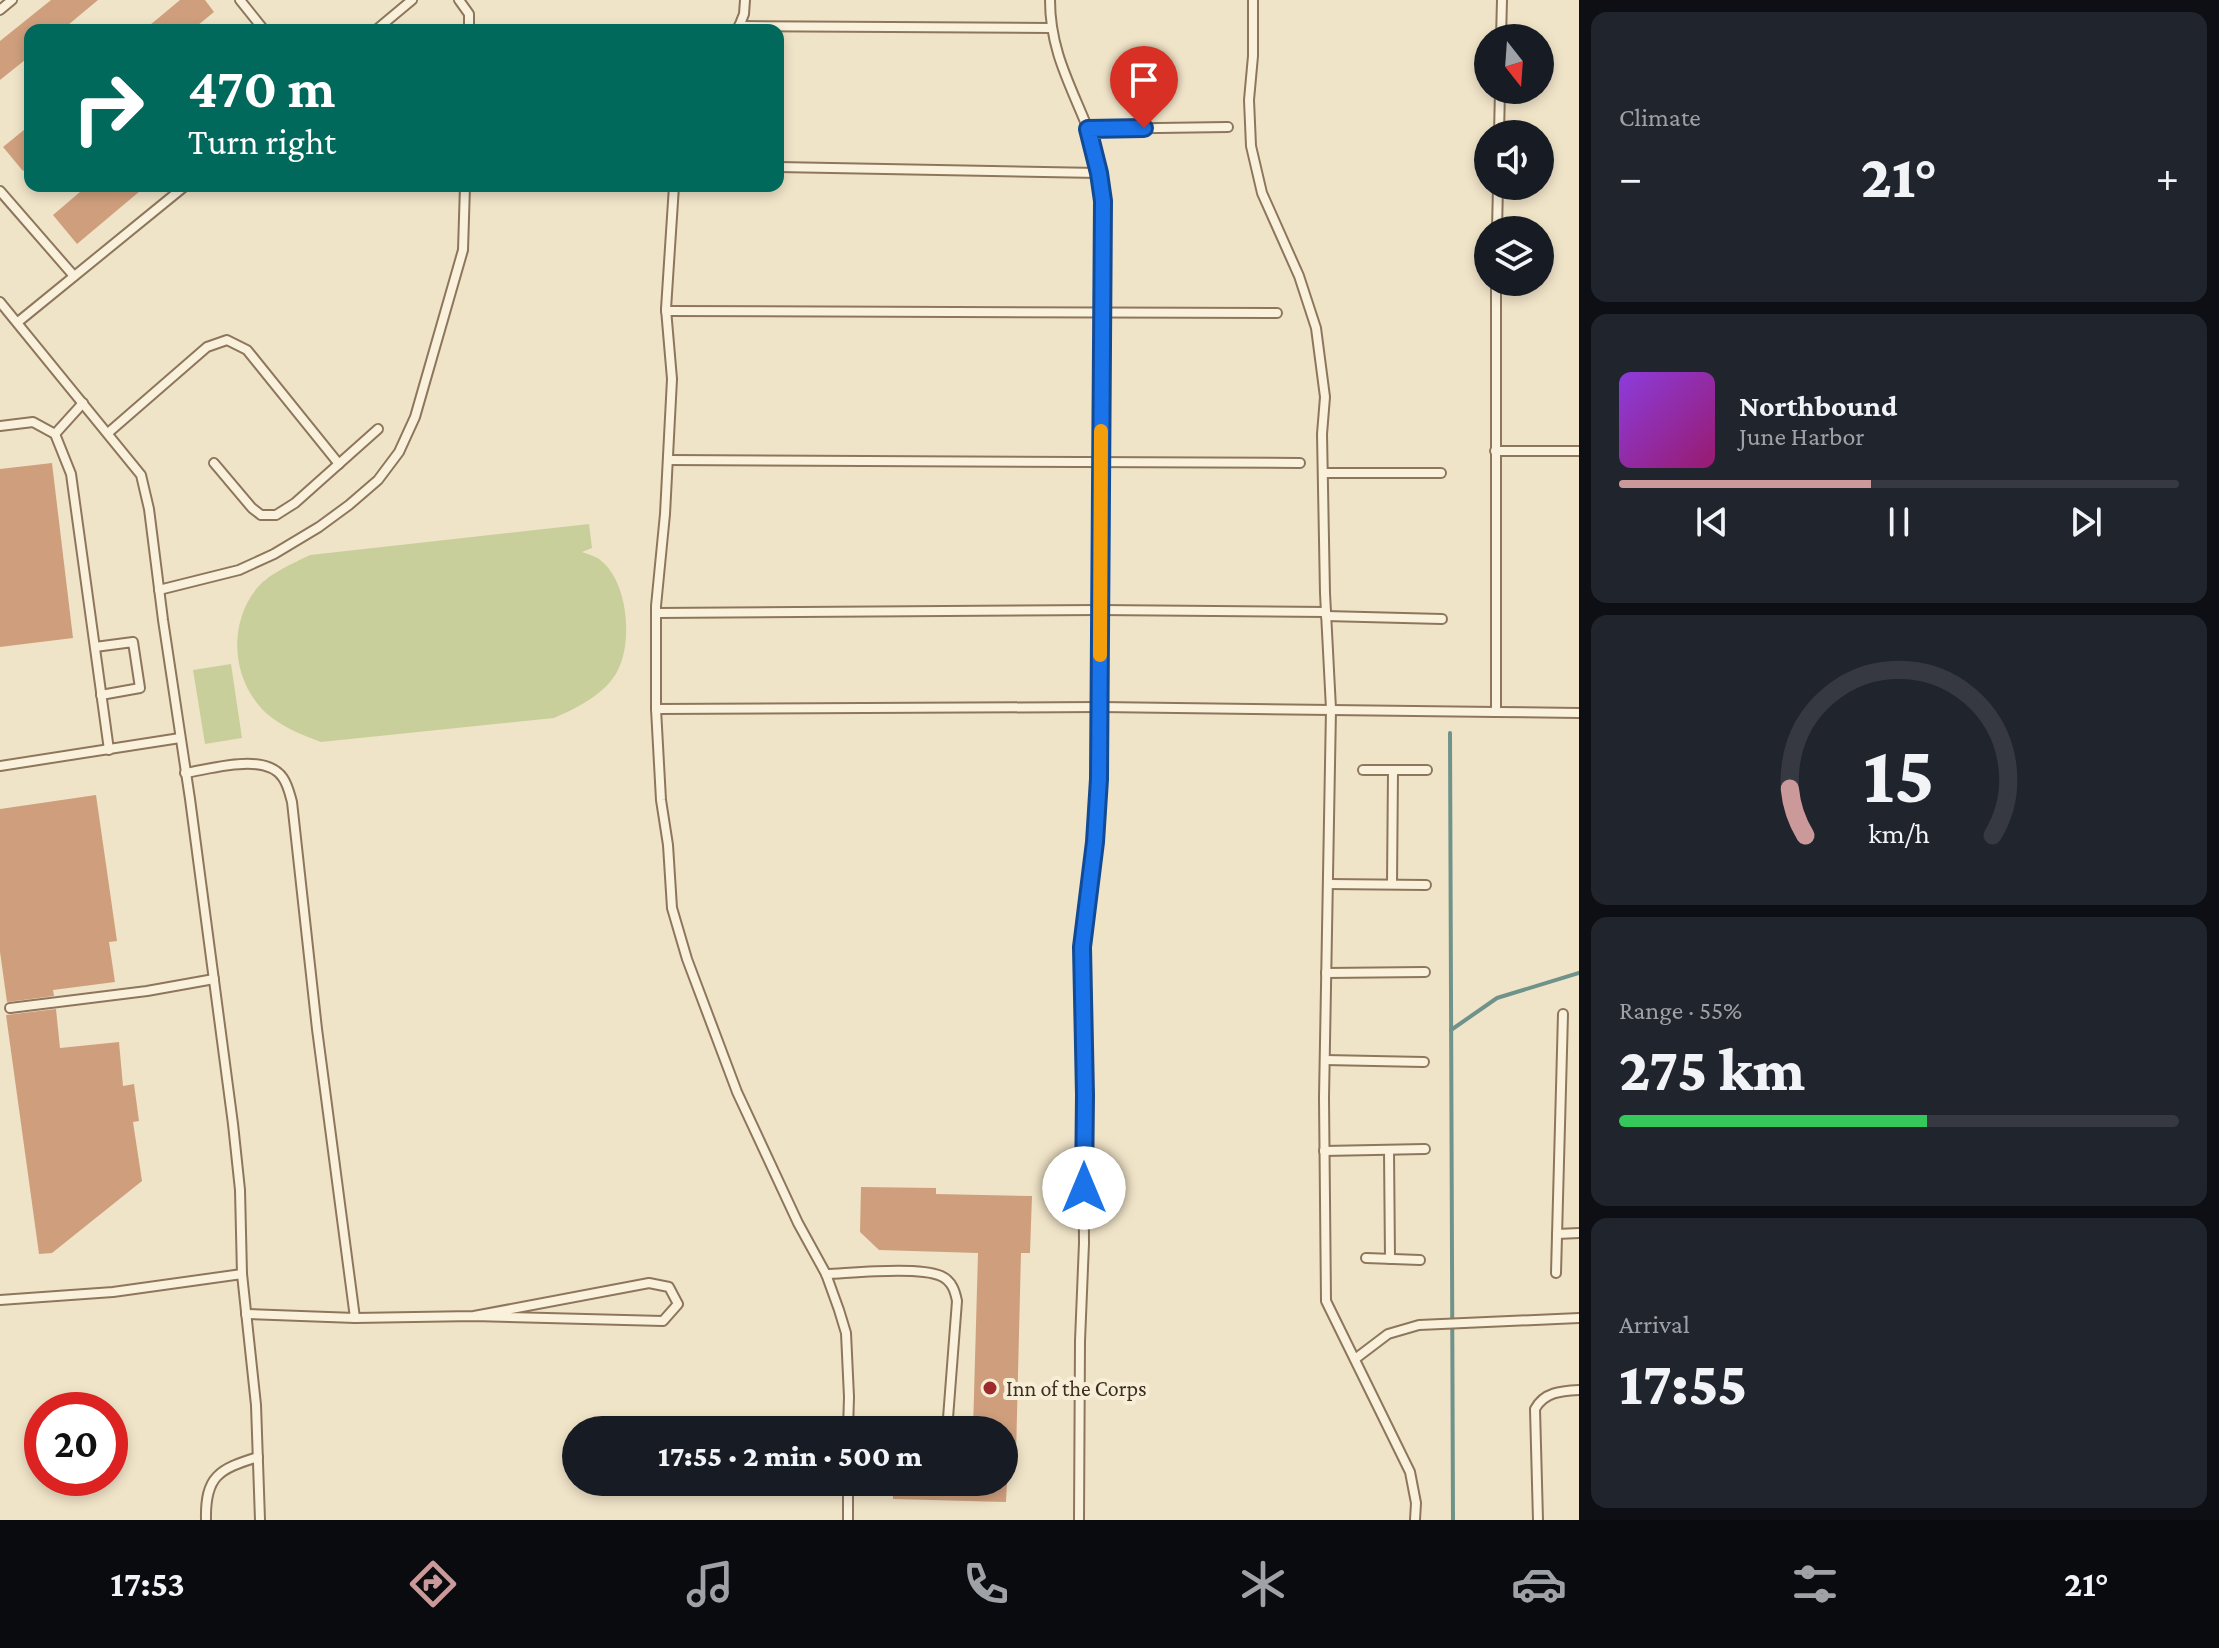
<!DOCTYPE html>
<meta charset="utf-8">
<style>
body{margin:0;font-family:"Crimson Pro",serif;background:#20242c;color:#f1f3f6;height:100vh;display:flex;flex-direction:column;font-size:30px;white-space:nowrap}
*{box-sizing:border-box;margin:0}
p{font-size:26px;color:#9ea1a6}
.icon{flex:none;width:44px;height:44px;fill:none;stroke:currentColor;stroke-width:2;stroke-linecap:round;stroke-linejoin:round}
.map{position:relative;flex:1;overflow:hidden}
.drawer{display:flex;flex-direction:column;gap:12px;padding:12px;background:#0d0f14;width:640px}
.drawer>*{flex:none}
.top-card{position:absolute;left:24px;top:24px;width:760px;height:168px;border-radius:16px;box-shadow:0 4px 12px #0003;background:#00695c;color:#fff;overflow:hidden}
.needle{width:52px;rotate:163deg}
.buttons{position:absolute;left:1474px;top:24px;display:grid;gap:16px}
.buttons a{display:grid;place-items:center;width:80px;height:80px;border-radius:50%;background:#171b24;box-shadow:0 4px 12px #0003;font-size:40px}
.speed{position:absolute;left:24px;top:1392px;display:flex;gap:16px;font-size:40px;font-weight:700;text-align:center}
.speed>*{display:grid;place-content:center;width:104px;height:104px;border-radius:50%;background:#171b24;box-shadow:0 4px 12px #0003;line-height:1}
.speed .limit{border:12px solid #d22;background:#fff;color:#111}
.pin{position:absolute;display:grid;place-items:center;width:68px;height:68px;color:#fff;margin:-82px -34px;border-radius:50% 50% 50% 0;rotate:-45deg;box-shadow:0 0 8px #0007}
.pin .icon{rotate:45deg}
.me{position:absolute;width:88px;margin:-44px;rotate:0deg;stroke-linejoin:round;filter:drop-shadow(0 0 6px #0008)}
.turn{display:flex;align-items:center;gap:28px;height:168px;padding:0 32px;font-size:36px}
.turn .icon{width:104px;height:104px;stroke-width:2.5}
.turn b{display:block;font-size:56px;line-height:68px}
.big{font-size:60px;font-weight:800;line-height:1.1}
.drawer .tile{flex:1;display:flex;flex-direction:column;justify-content:center;gap:12px;min-width:0;padding:0 28px;border-radius:16px;background:#20242c}
.drawer .dial{align-items:center;gap:0}
.dial svg{height:208px;overflow:visible;fill:none;stroke:#363941;stroke-width:7;stroke-linecap:round;text-anchor:middle}
.dial text{fill:#f1f3f6;stroke:none}
.song{display:flex;align-items:center;gap:24px}
.cover{width:96px;height:96px;border-radius:12px;background:linear-gradient(135deg,hsl(270 70% 55%),hsl(320 70% 35%))}
.played{height:8px;border-radius:4px;background:linear-gradient(90deg,#cc999b 45%,#363941 45%)}
.keys{display:flex;justify-content:space-around;direction:ltr}
.heat{display:flex;justify-content:space-between;align-items:center;font-size:44px;direction:ltr}
.charge{height:12px;border-radius:6px;background:linear-gradient(90deg,#34c759 55%,#363941 0)}
.trip{position:absolute;left:562px;top:1416px;width:456px;height:80px;border-radius:40px;background:#171b24;box-shadow:0 4px 12px #0003;font-weight:800;line-height:80px;text-align:center}
.tabs{display:flex;height:128px;justify-content:space-around;align-items:center;background:#090b0e;color:#9ea1a6}
.tabs .icon{width:56px;height:56px}
.tabs .on{color:#cc999b}
.tabs b{font-size:36px;color:#f1f3f6}
main{display:flex;flex:1;min-height:0}
.map>svg:first-child{display:block}
</style>
<main>
<div class="map">
<svg width="1579" height="1520" viewBox="0 0 1579 1520">
<rect width="100%" height="100%" fill="#f0e4c8"/>
<g fill="#c9cf9b">
<path d="M589,524L592,548L582,552C587,554 595,556 599,559C628,580 633,640 618,670C606,694 577,708 554,718L321,742C302,735 282,727 266,713C232,681 227,625 257,588C271,572 292,564 310,555Z"/>
<path d="M231,664L242,738L205,744L193,670Z"/>
</g>
<g fill="none" stroke-linecap="round" stroke-linejoin="round">
<g stroke="#6f938a" stroke-width="4">
<path d="M1450,733L1453,1520"/>
<path d="M1451,1030L1497,998L1579,973"/>
</g>
</g>
<g fill="#cf9f7d">
<path d="M51,0H98L62,30H30V56L0,80V41Z"/>
<path d="M180,0H205L214,12L192,30H144Z"/>
<path d="M30,125V165L23,171L3,147Z"/>
<path d="M87,186H146L77,244L53,215Z"/>
<path d="M52,463L73,638L0,647V469Z"/>
<path d="M96,795L117,941L109,942L115,982L53,990L54,996L7,1002L0,952V809Z"/>
<path d="M56,1009L60,1048L119,1042L123,1086L134,1084L139,1121L133,1122L142,1181L52,1253L39,1254L6,1015Z"/>
<path d="M861,1187L936,1188V1194L1032,1196L1030,1253H1021L1016,1455H1004V1430H973L978,1253L879,1250L860,1232Z"/>
<path d="M893,1482H1007L1006,1502L893,1499Z"/>
</g>
<g fill="none" stroke-linecap="round" stroke-linejoin="round">
<g stroke="#8d765c" stroke-width="12">
<g id="service">
<path d="M240,0L264,30"/>
<path d="M459,0L469,14V30"/>
<path d="M1050,0C1050,50 1070,84 1088,129C1097,152 1100,177 1103,201L1099,779L1095,842L1082,947L1085,1095L1083,1133L1084,1243L1080,1341L1079,1520"/>
<path d="M1253,0V56L1249,100L1251,146L1262,193L1299,276L1316,328L1325,397L1322,434L1325,593L1331,709L1324,1098L1326,1301L1410,1472L1416,1503L1415,1520"/>
<path d="M0,10L12,0"/>
<path d="M739,26L1051,28"/>
<path d="M738,29L744,14L745,0"/>
<path d="M376,30L412,0"/>
<path d="M1501,38L1502,0"/>
<path d="M1088,129L1228,127"/>
<path d="M1499,134L1500,90"/>
<path d="M778,167L1099,173"/>
<path d="M674,186L666,309L672,379L665,514L656,606V709L661,800L668,845L672,908L687,959L737,1092L798,1223L826,1274L839,1310L846,1333L849,1397L848,1430"/>
<path d="M0,191L74,276"/>
<path d="M1497,230L1498,186"/>
<path d="M0,302L141,475L149,509L163,620L190,799L233,1124L240,1190L242,1274L256,1405L260,1520"/>
<path d="M666,311L1277,313"/>
<path d="M18,322L185,186"/>
<path d="M0,426L33,422L55,434L71,474L109,750"/>
<path d="M108,433L207,347L227,340L247,350L339,464"/>
<path d="M55,434L83,403"/>
<path d="M1495,451H1579"/>
<path d="M668,460L1300,463"/>
<path d="M214,463L252,508L261,515H276L295,503L378,429"/>
<path d="M1323,473H1441"/>
<path d="M159,590L239,570L274,554L319,527L349,505L378,480L399,452L415,417L463,250L465,186"/>
<path d="M656,613L1099,610L1326,612"/>
<path d="M1326,616L1442,619"/>
<path d="M95,647L133,642L140,688L101,695"/>
<path d="M656,709L1100,707L1496,712V282"/>
<path d="M1496,712L1579,713"/>
<path d="M0,766L180,738"/>
<path d="M1363,770H1427"/>
<path d="M185,773C212,769 266,752 283,778C288,785 290,795 292,802L317,1029L355,1318"/>
<path d="M1328,884L1426,885"/>
<path d="M1392,884L1393,770"/>
<path d="M1326,973L1425,972"/>
<path d="M10,1008L147,991L214,979"/>
<path d="M1325,1060L1424,1062"/>
<path d="M1389,1150L1390,1259"/>
<path d="M1324,1151L1425,1149"/>
<path d="M1557,1234L1579,1233"/>
<path d="M1366,1258L1420,1260"/>
<path d="M1556,1273L1563,1014"/>
<path d="M826,1274C852,1273 919,1266 941,1276C952,1281 955,1291 957,1301L948,1418L940,1427L930,1430"/>
<path d="M0,1300L113,1292L242,1274"/>
<path d="M246,1314L355,1318L474,1316L663,1321L678,1304L669,1287L649,1283L474,1316"/>
<path d="M1355,1359L1388,1334L1419,1325L1579,1318"/>
<path d="M206,1520C205,1476 219,1469 258,1457"/>
<path d="M848,1520V1482"/>
<path d="M1538,1520L1535,1409C1544,1392 1561,1391 1579,1390"/>
</g>
</g>
<use href="#service" stroke="#faf1dc" stroke-width="8"/>
</g>
<g fill="none" stroke-linecap="round" stroke-linejoin="round">
<g stroke="#114b97" stroke-width="20">
<path id="route" d="M1084,1188L1085,1095L1082,947L1095,842L1099,779L1103,201L1099,173L1088,129L1144,128"/>
</g>
<use href="#route" stroke="#1a73e8" stroke-width="14"/>
<path stroke="#f59e0b" stroke-width="14" d="M1100,655L1101,431"/>
</g>
<circle fill="#9e2a2b" stroke="#f7eed8" stroke-width="3" cx="990" cy="1388" r="8"/>
<g text-anchor="middle" stroke-width="8" stroke-linejoin="round" paint-order="stroke">
<g font-size="22" fill="#3d2e20" stroke="#f7eed8" text-anchor="start">
<text x="1006" y="1396">Inn of the Corps</text>
</g>
</g>
</svg>
<div class="buttons">
<a><svg class="needle" viewBox="-14 -14 28 28"><path d="M0-13l5 13h-10z" fill="#e53935"/><path d="M0 13l5-13h-10z" fill="#9ea1a6"/></svg></a>
<a><svg class="icon" aria-label="sound" viewBox="0 0 24 24"><path d="M4 9h4l5-4v14l-5-4H4zM17 9q2 3 0 6"/></svg></a>
<a><svg class="icon" aria-label="layers" viewBox="0 0 24 24"><path d="M12 4l9 5-9 5-9-5zM3 14l9 5 9-5"/></svg></a>
</div>
<div class="speed"><div class="limit">20</div></div>
<div class="pin" style="left:1144px;top:128px;background:#d93025"><svg class="icon" aria-label="arrive" viewBox="0 0 24 24"><path d="M6 21V4h12l-3 4 3 4H6"/></svg></div>
<svg class="me" style="left:1084px;top:1188px" viewBox="-20 -20 40 40"><circle r="19" fill="#fff"/><path d="M0-13L10 11 0 6-10 11z" fill="#1a73e8"/></svg>
<div class="trip">17:55 · 2 min · 500 m</div>
<div class="top-card">
<div class="turn"><svg class="icon" aria-label="right" viewBox="0 0 24 24"><path d="M7 20v-9h11M14 6l5 5-5 5"/></svg><div><b>470 m</b>Turn right</div></div>
</div>
</div>
<section class="drawer">
<div class="tile"><p>Climate</p>
<div class="heat"><a>−</a><b class="big">21°</b><a>+</a></div>
</div>
<div class="tile">
<div class="song"><i class="cover"></i><div><b>Northbound</b><p>June Harbor</p></div></div>
<div class="played"></div>
<div class="keys"><svg class="icon" aria-label="previous" viewBox="0 0 24 24"><path d="M18 5L8 12l10 7zM5 5v14"/></svg><svg class="icon" aria-label="pause" viewBox="0 0 24 24"><path d="M8 5v14M16 5v14"/></svg><svg class="icon" aria-label="next" viewBox="0 0 24 24"><path d="M6 5l10 7-10 7zM19 5v14"/></svg></div>
</div>
<div class="tile dial"><svg viewBox="0 0 100 80">
<path d="M14 69A42 42 0 1 1 86 69"/>
<path d="M14 69A42 42 0 0 1 8 51" stroke="#cc999b"/>
<text x="50" y="56" font-size="32" font-weight="700">15</text>
<text x="50" y="72" font-size="11">km/h</text>
</svg></div>
<div class="tile"><p>Range · 55%</p><b class="big">275 km</b><div class="charge"></div></div>
<div class="tile"><p>Arrival</p><b class="big">17:55</b></div>
</section>
</main>
<nav class="tabs">
<b>17:53</b>
<svg class="icon on" aria-label="directions" viewBox="0 0 24 24"><path d="M12 3l9 9-9 9-9-9zM9 14v-3h6M13 9l2 2-2 2"/></svg>
<svg class="icon" aria-label="music" viewBox="0 0 24 24"><path d="M9 18V5l10-2v13"/><circle cx="6" cy="18" r="3"/><circle cx="16" cy="16" r="3"/></svg>
<svg class="icon" aria-label="phone" viewBox="0 0 24 24"><path d="M5 4h4l2 5-3 2q2 4 5 5l2-3 5 2v4C11 20 4 13 5 4z"/></svg>
<svg class="icon" aria-label="climate" viewBox="0 0 24 24"><path d="M12 3v18M4 7l16 10M4 17L20 7"/></svg>
<svg class="icon" aria-label="car" viewBox="0 0 24 24"><path d="M5 17H2v-5l4-1 3-4h7l3 4 3 1v5h-3M9 17h6M6 11h13"/><circle cx="7" cy="17" r="2"/><circle cx="17" cy="17" r="2"/></svg>
<svg class="icon" aria-label="filters" viewBox="0 0 24 24"><path d="M4 7h16M4 17h16"/><circle cx="9" cy="7" r="2"/><circle cx="15" cy="17" r="2"/></svg>
<b>21°</b>
</nav>
